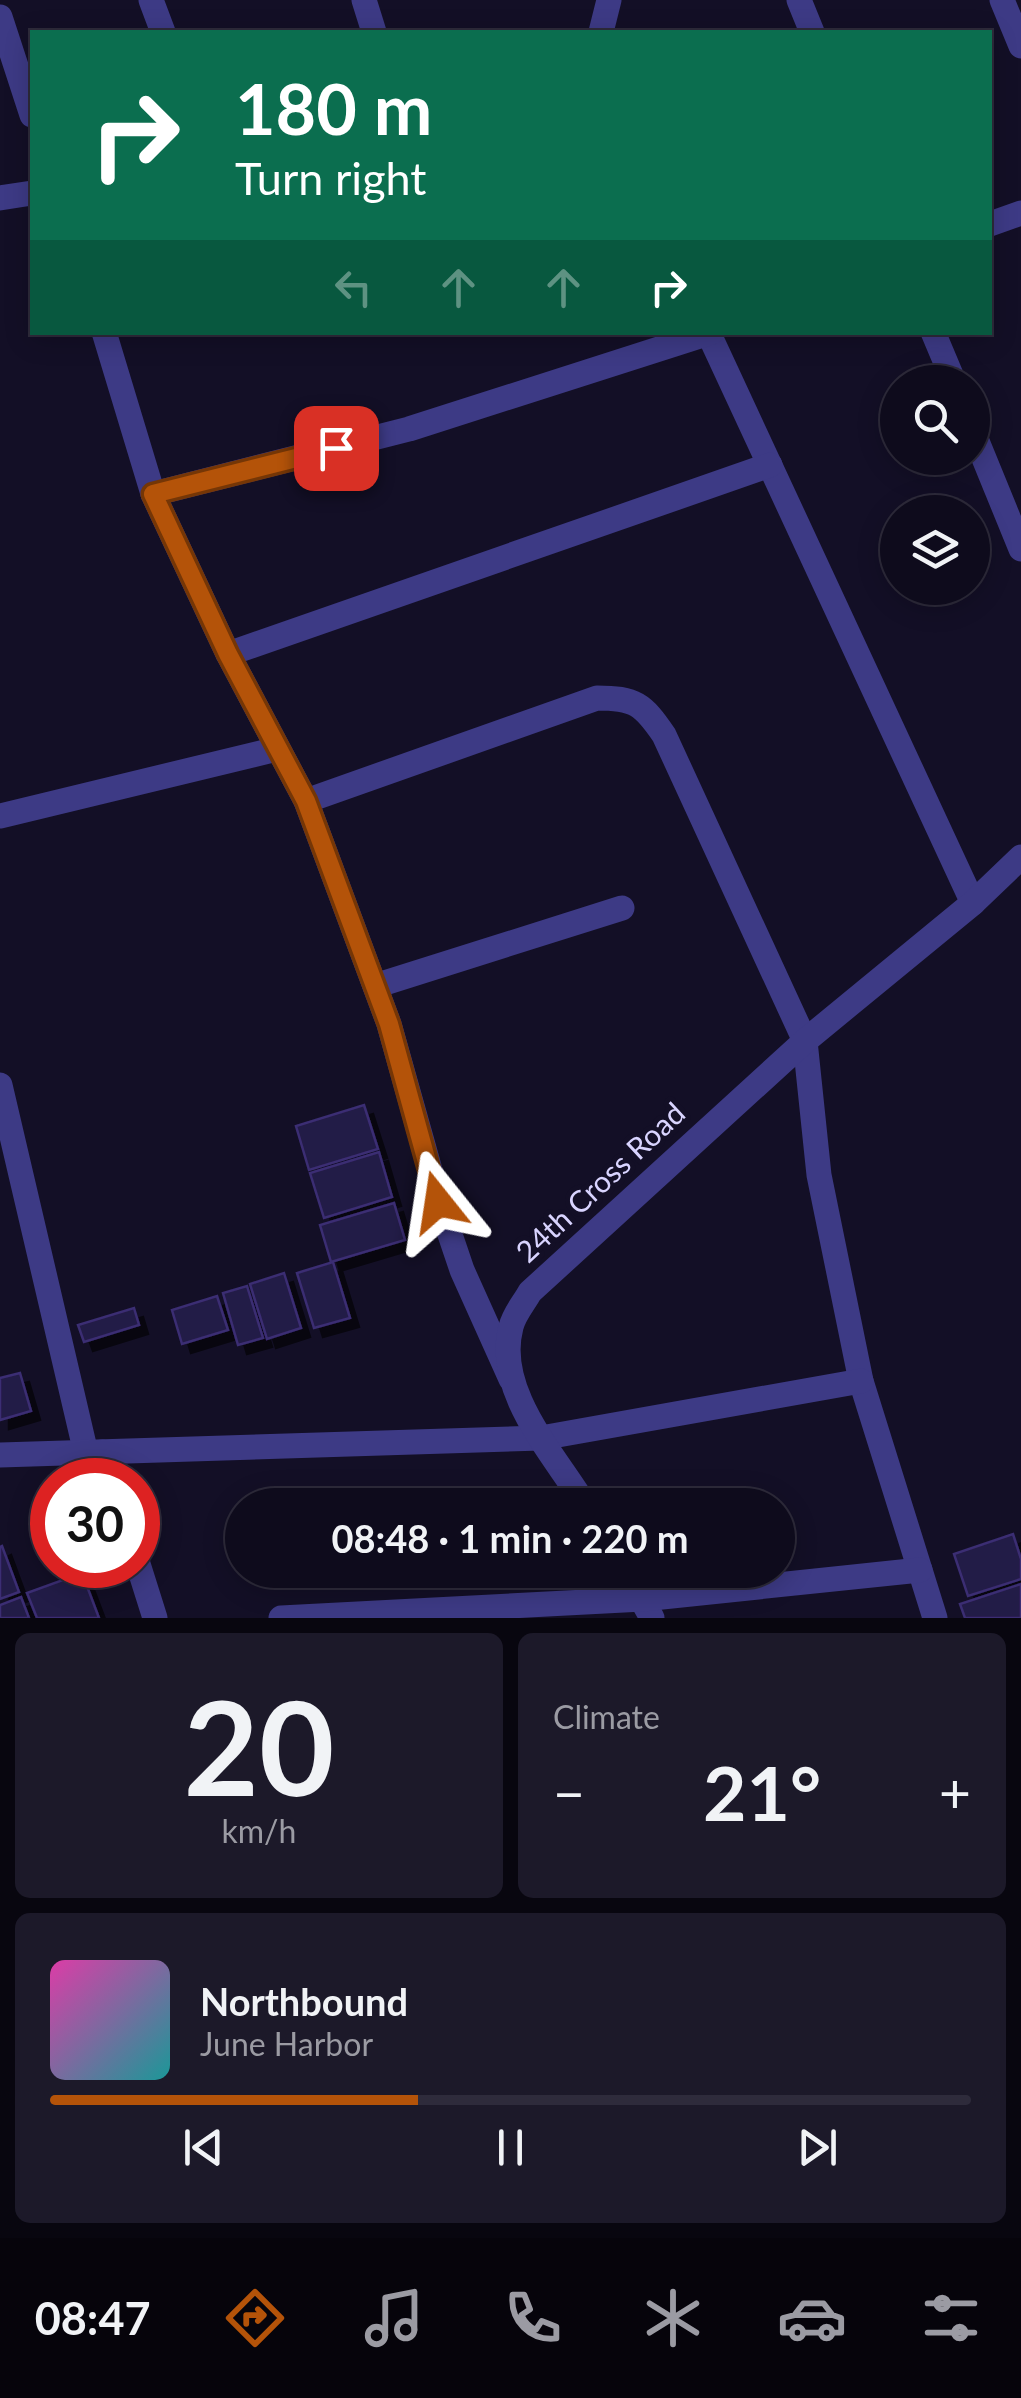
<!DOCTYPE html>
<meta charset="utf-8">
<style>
body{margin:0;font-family:Lato,sans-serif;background:#1c1929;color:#f1f3f6;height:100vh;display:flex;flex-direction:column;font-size:38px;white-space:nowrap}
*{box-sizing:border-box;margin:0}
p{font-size:32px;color:#9b9ba3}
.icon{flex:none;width:55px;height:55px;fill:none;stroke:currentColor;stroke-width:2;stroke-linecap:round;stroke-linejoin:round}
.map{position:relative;height:1618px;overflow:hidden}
.panel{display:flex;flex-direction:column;gap:15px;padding:15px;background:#08060f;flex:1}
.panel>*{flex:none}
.hud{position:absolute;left:30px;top:30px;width:962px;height:305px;border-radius:0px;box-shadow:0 5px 25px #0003,0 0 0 2px #2e2b3b;background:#0b6e4f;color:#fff;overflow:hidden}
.buttons{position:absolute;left:880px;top:365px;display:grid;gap:20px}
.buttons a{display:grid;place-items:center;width:110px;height:110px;border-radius:50%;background:#0e0b1c;box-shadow:0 5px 25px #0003,0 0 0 2px #2e2b3b;font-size:50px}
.speed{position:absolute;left:30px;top:1458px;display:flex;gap:20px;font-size:50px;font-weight:700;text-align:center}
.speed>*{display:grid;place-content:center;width:130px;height:130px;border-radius:50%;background:#0e0b1c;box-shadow:0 5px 25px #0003,0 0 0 2px #2e2b3b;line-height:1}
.speed .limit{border:15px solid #d22;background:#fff;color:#111}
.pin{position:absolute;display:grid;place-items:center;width:85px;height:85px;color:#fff;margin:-42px;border-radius:20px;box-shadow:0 5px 15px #0006}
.me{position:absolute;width:110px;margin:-55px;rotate:345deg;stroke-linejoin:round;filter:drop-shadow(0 0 8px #0008)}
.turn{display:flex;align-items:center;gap:35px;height:210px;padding:0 40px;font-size:45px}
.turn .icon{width:130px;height:130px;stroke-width:2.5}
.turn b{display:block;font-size:70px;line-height:85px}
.lanes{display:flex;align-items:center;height:95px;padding:0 40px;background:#0003;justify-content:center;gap:50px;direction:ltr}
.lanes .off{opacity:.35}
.big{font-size:75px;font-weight:700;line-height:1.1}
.panel .widget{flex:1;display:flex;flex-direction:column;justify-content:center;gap:15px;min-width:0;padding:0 35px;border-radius:15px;background:#1c1929}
.panel .dial{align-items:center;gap:0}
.dial b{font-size:130px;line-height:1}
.song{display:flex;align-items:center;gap:30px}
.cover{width:120px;height:120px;border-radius:15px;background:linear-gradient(135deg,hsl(320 70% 55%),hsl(180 70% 35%))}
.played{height:10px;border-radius:5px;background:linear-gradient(90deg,#b45309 40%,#2e2b3b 40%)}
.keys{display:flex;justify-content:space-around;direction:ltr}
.heat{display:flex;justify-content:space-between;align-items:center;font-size:55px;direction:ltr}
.panel .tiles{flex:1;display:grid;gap:15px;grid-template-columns:1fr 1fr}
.widget:last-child{grid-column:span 2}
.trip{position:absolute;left:225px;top:1488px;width:570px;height:100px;border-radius:50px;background:#0e0b1c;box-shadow:0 5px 25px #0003,0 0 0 2px #2e2b3b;font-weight:700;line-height:100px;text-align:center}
.tabs{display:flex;height:160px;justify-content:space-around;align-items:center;background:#06040b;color:#9b9ba3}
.tabs .icon{width:70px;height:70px}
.tabs .current{color:#b45309}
.tabs b{font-size:45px;color:#f1f3f6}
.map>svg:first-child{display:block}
</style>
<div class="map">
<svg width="1021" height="1618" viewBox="0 0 1021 1618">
<defs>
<filter id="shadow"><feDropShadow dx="9" dy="9" stdDeviation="0" flood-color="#0009"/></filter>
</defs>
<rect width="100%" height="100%" fill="#130f26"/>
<g fill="#241b47" stroke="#3b2d73" stroke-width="2.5" filter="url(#shadow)">
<path d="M364,1105L378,1149L309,1170L296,1126Z"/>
<path d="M379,1152L392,1197L324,1218L310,1173Z"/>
<path d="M394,1203L405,1240L331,1262L320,1225Z"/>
<path d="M333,1262L350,1318L314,1328L297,1273Z"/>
<path d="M284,1273L301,1328L267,1339L250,1284Z"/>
<path d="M247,1286L263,1338L238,1345L223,1293Z"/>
<path d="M217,1296L228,1330L182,1344L172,1310Z"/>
<path d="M134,1308L139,1325L84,1342L78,1325Z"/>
<path d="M20,1373L31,1411L0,1420V1378Z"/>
<path d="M1013,1534L1021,1559V1579L968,1596L954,1554Z"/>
<path d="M2,1546L19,1592L0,1599V1547Z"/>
<path d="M82,1573L99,1618H37L27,1593Z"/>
<path d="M1021,1584V1618H965L960,1604Z"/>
<path d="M21,1597L29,1618H0V1605Z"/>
</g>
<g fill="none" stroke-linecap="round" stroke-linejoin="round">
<g stroke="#3d3a85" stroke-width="25">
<path d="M151,0L163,32"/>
<path d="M364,0L374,32"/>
<path d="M799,0L812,32"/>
<path d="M1002,0L1021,46"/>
<path d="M0,17L32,115"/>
<path d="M601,32L609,0"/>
<path d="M0,198L32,193"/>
<path d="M990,224L1021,213"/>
<path d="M104,332L153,494L228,654L306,801L389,1024L439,1202L462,1270L511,1379"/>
<path d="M708,332L973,903"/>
<path d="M933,332L954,382"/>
<path d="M972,429L1021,549"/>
<path d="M153,494L409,429L712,332"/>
<path d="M228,654L770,465"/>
<path d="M306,801L597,698C635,698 643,704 664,735L805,1041L819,1175L861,1381L935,1618"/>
<path d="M0,816L277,749"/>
<path d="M375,986L622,908"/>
<path d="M0,1085L86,1453"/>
<path d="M102,1452L111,1480"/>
<path d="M0,1455L541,1438L861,1381"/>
<path d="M585,1505C554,1454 494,1391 511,1327C514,1314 524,1303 530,1292L805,1041L973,903L1021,857"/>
<path d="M138,1564L155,1618"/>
<path d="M625,1570L652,1618"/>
<path d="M281,1618L643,1599L920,1570"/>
</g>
</g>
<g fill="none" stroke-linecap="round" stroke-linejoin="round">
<g stroke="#753606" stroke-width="25">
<path id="route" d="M336,448L153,494L228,654L306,801L389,1024L438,1202"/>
</g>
<use href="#route" stroke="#b45309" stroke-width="18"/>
</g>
<g text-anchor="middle" stroke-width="10" stroke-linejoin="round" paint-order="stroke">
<g font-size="30" fill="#d9d4ff" stroke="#130f26">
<text transform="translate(601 1183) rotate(-43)" y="10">24th Cross Road</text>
</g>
</g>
</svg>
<div class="buttons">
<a><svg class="icon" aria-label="search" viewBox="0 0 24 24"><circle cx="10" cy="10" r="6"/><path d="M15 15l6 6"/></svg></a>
<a><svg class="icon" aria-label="layers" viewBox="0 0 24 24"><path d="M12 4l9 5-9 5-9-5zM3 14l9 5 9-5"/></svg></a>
</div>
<div class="speed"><div class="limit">30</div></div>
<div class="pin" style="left:336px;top:448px;background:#d93025"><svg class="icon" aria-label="arrive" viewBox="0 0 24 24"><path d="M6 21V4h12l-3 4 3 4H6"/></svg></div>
<svg class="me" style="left:438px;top:1202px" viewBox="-20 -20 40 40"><path d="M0-17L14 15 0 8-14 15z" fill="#b45309" stroke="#fff" stroke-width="4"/></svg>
<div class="trip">08:48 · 1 min · 220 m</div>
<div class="hud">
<div class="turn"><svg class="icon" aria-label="right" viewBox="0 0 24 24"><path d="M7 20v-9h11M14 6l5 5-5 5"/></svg><div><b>180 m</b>Turn right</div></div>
<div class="lanes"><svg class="icon off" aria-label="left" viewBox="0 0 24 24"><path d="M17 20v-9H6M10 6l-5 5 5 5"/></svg><svg class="icon off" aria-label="ahead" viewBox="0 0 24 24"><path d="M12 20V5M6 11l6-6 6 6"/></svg><svg class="icon off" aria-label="ahead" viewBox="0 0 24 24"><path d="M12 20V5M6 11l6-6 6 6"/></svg><svg class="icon" aria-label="right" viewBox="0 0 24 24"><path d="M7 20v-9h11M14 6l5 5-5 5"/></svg></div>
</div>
</div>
<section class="panel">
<div class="tiles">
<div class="widget dial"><b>20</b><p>km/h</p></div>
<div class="widget"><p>Climate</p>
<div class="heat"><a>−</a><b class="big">21°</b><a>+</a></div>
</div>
<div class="widget">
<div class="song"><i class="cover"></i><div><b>Northbound</b><p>June Harbor</p></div></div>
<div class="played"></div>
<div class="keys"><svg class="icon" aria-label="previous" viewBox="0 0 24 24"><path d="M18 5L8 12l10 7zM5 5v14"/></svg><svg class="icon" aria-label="pause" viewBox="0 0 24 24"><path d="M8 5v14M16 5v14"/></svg><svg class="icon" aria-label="next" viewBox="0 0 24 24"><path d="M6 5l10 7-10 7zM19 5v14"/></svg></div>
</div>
</div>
</section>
<nav class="tabs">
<b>08:47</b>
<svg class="icon current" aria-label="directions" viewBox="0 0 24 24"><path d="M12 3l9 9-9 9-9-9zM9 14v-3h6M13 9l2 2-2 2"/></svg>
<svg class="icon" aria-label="music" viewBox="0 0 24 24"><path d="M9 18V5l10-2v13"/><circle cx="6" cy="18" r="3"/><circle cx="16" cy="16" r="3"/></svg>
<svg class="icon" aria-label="phone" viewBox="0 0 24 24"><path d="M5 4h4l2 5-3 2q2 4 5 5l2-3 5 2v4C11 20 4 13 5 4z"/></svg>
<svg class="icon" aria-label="climate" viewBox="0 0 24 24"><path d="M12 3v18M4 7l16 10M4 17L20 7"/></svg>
<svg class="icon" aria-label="car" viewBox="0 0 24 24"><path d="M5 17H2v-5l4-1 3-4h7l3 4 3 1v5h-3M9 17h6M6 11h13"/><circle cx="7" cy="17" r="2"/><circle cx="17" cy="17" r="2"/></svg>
<svg class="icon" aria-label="filters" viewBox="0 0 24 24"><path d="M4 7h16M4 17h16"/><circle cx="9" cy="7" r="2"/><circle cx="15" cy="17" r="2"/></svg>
</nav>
